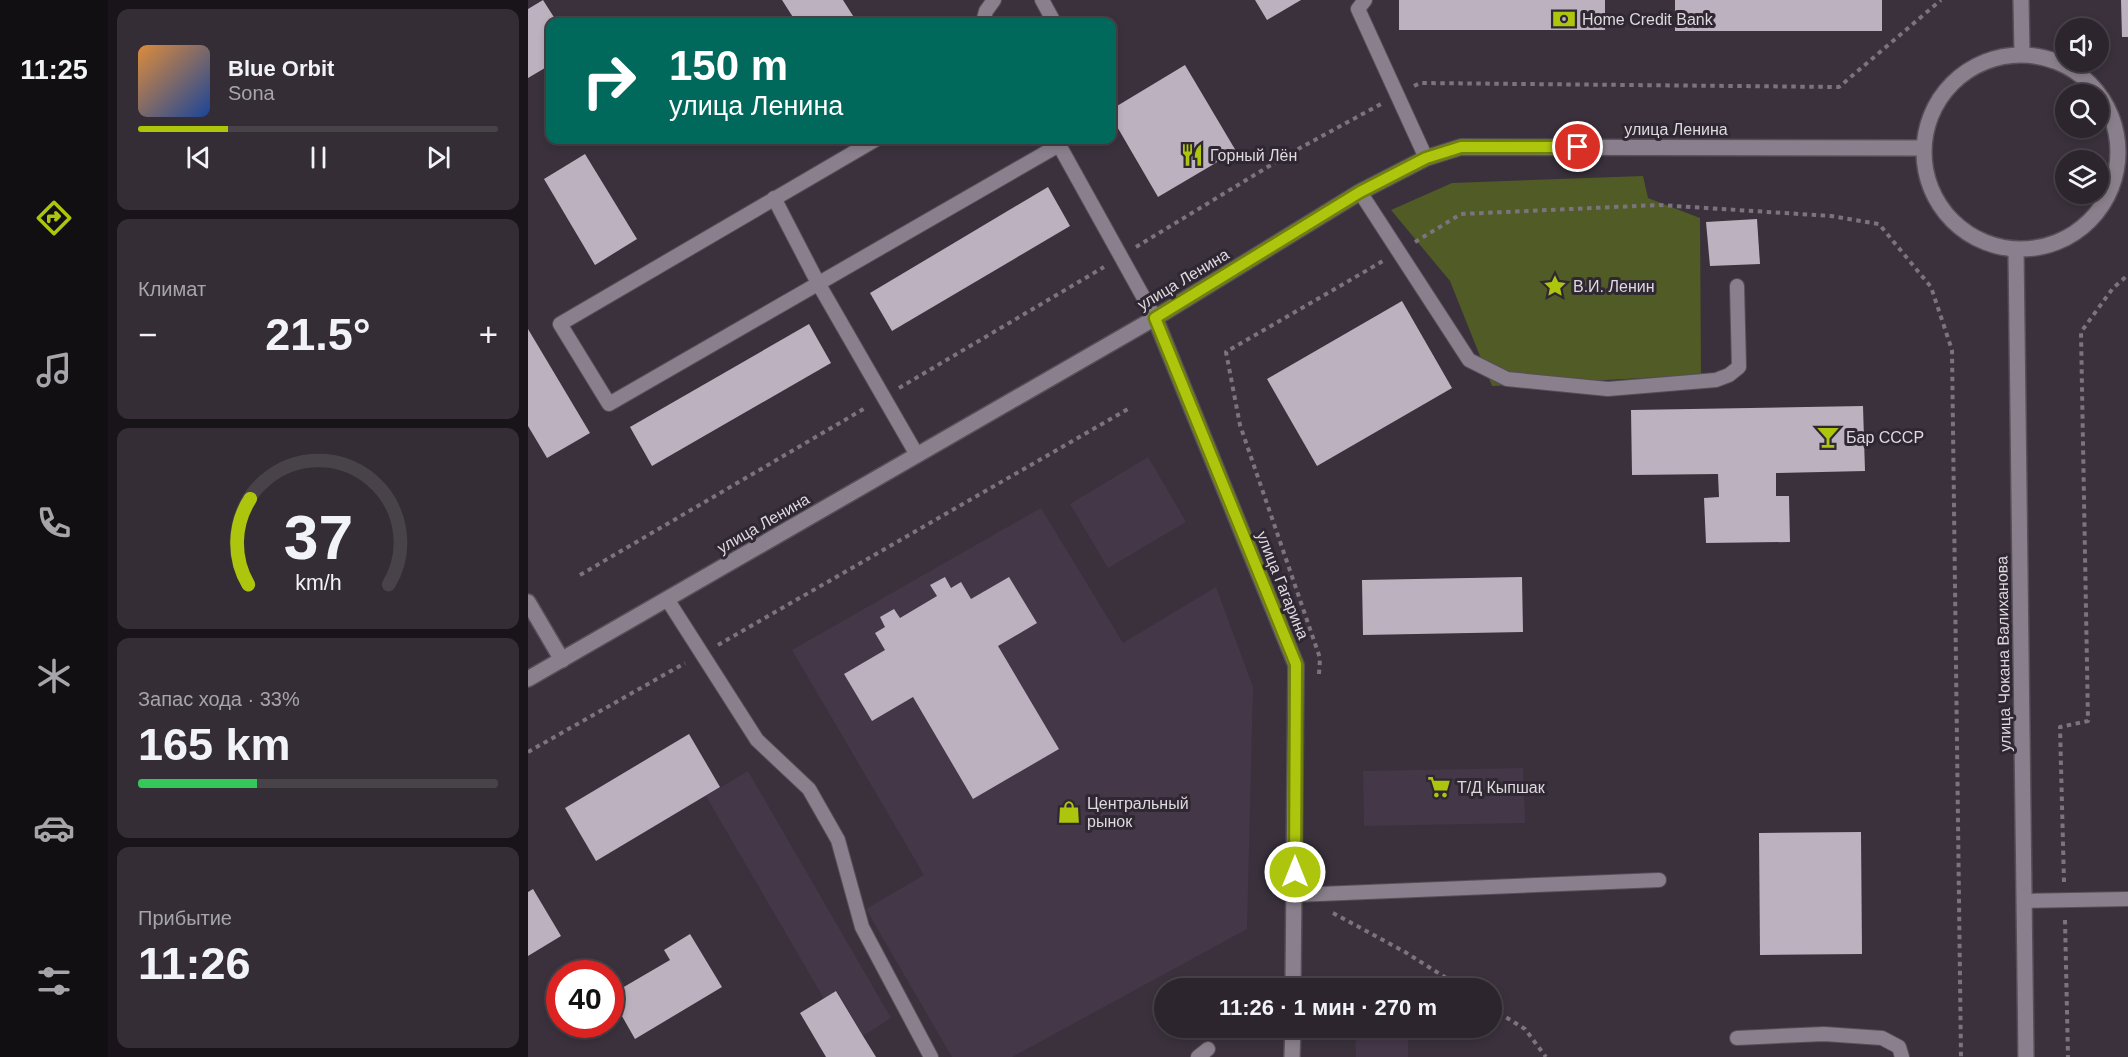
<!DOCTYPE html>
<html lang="ru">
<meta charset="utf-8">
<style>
body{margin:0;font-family:Arial,sans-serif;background:#342d35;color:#f1f3f6;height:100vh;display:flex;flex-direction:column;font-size:22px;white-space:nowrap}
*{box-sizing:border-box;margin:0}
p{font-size:20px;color:#a6a5aa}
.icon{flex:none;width:33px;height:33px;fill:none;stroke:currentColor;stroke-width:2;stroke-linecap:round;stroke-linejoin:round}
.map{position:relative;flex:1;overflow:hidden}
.side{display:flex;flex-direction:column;gap:9px;padding:9px;background:#181419;width:420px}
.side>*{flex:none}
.top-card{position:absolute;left:18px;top:18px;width:570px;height:126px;border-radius:12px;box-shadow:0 3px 9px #0003,0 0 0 2px #484249;background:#00695c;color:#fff;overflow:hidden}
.tools{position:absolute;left:1527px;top:18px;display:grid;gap:12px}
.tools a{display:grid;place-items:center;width:54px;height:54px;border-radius:50%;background:#2c252d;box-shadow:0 3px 9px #0003,0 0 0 2px #484249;font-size:30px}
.speed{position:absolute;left:18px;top:960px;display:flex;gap:12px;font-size:30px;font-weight:700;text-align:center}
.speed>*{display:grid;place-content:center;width:78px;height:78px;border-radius:50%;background:#2c252d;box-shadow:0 3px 9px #0003,0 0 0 2px #484249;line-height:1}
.speed .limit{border:9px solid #d22;background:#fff;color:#111}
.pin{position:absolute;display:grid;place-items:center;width:51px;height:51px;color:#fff;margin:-26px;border:3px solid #fff;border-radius:50%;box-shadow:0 2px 6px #0007}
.me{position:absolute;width:66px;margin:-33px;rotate:0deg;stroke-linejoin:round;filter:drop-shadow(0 0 4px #0008)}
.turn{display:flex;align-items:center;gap:21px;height:126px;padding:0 24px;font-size:27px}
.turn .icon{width:78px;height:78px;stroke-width:2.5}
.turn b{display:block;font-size:42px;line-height:51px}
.big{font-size:45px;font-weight:700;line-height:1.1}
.side .widget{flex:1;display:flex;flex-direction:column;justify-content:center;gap:9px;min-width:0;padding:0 21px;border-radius:12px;background:#342d35}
.side .dial{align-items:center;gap:0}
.dial svg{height:156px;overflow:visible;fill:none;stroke:#484249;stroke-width:7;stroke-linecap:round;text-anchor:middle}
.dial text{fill:#f1f3f6;stroke:none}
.song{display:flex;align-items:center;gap:18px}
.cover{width:72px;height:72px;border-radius:9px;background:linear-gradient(135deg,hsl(30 70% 55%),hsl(220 70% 35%))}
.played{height:6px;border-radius:3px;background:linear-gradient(90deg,#adc60d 25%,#484249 25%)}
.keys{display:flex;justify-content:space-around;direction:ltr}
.heat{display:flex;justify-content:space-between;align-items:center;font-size:33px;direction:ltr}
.charge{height:9px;border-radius:4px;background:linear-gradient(90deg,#34c759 33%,#484249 0)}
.trip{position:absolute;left:626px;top:978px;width:348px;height:60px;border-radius:30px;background:#2c252d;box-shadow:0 3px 9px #0003,0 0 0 2px #484249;font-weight:700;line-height:60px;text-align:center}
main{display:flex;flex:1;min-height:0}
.tabs{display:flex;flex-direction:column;width:108px;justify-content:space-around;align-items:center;background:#120f12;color:#a6a5aa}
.tabs .icon{width:42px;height:42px}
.tabs .active{color:#adc60d}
.tabs b{font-size:27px;color:#f1f3f6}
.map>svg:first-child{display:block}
</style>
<main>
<nav class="tabs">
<b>11:25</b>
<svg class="icon active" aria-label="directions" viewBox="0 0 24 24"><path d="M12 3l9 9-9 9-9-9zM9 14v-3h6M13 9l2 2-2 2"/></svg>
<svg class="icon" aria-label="music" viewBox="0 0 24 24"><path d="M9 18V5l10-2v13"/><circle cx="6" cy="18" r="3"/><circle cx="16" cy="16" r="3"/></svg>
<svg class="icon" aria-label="phone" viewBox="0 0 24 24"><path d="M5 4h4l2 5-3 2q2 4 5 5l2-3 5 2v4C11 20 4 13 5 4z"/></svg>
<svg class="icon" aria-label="climate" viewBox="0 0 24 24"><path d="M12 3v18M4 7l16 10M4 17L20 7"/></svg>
<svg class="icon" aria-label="car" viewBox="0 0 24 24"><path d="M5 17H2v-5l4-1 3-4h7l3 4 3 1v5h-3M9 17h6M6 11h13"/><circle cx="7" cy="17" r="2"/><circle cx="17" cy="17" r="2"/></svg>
<svg class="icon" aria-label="filters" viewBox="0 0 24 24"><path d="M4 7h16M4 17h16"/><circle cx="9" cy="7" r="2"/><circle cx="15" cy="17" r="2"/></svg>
</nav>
<section class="side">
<div class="widget">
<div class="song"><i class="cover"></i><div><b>Blue Orbit</b><p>Sona</p></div></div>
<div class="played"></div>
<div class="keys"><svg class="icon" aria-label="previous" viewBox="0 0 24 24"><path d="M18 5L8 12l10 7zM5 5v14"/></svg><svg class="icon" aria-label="pause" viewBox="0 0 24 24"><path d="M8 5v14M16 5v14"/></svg><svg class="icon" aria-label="next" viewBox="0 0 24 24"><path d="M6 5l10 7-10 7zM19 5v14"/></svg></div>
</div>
<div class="widget"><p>Климат</p>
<div class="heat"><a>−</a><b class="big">21.5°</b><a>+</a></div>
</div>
<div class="widget dial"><svg viewBox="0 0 100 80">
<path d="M14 69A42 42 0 1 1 86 69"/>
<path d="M14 69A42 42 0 0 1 15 25" stroke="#adc60d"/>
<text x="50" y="56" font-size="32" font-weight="700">37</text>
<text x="50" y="72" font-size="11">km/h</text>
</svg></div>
<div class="widget"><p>Запас хода · 33%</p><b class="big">165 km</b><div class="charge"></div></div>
<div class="widget"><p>Прибытие</p><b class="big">11:26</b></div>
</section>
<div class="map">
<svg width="1600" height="1057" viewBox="0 0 1600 1057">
<rect width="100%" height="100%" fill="#3a313c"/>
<g fill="#443748">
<path d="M620,457L658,522L580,568L542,504Z"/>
<path d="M513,508L595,643L688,587L725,687L719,929L484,1057H424L338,909L396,875L264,650Z"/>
<path d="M995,768L997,823L836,826L835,771Z"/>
<path d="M220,771L363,1018L335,1036L309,991L296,999L178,796Z"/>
<path d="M879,979V988H827V980Z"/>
<path d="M827,1028H880V1057H828Z"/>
</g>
<path fill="#515b25" d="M1115,176L1120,198L1172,218L1173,375L964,386L922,281L863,210L924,183Z"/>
<g fill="#bcb1bf">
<path d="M15,0L29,22H22V65L0,78V9Z"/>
<path d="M254,0H315L327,19L321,22H268Z"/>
<path d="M727,0H773L739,20Z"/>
<rect x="871" y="0" width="206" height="30"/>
<rect x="1147" y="0" width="207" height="31"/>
<path d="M1593,0H1600V37H1594Z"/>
<path d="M657,65L708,151L630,197L584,118V109Z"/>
<path d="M57,154L109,239L67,265L16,179Z"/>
<path d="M520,187L542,226L364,331L342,293Z"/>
<path d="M1229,219L1232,264L1182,266L1178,222Z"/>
<path d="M874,301L924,388L789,466L739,379Z"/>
<path d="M281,324L303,363L124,466L102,427Z"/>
<path d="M0,329L62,433L19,458L0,426Z"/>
<path d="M1335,406L1337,471L1248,473V496H1261L1262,542L1178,543L1176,498L1191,497L1190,474L1104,475L1103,410Z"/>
<path d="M417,577L423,588L433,582L443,599L481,577L509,623L470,646L531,749L445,799L385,697L344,721L316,674L357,650L347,633L357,627L352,617L366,609L372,618L409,596L402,585Z"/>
<path d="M994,577L995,632L835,635L834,580Z"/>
<path d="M161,734L192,787L68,861L37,808Z"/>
<path d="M1333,832L1334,954L1232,955L1231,833Z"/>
<path d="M5,889L33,936L0,956V892Z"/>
<path d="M162,934L194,987L107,1039L82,995L142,960L136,950Z"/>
<path d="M308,991L335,1036L348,1057H298L272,1013Z"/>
</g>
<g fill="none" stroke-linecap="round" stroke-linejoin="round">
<g stroke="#564f58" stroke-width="16">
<g id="lane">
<path d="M514,0L526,22"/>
<path d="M837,0L830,9L898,158"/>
<path d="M455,22L458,11L466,0"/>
<path d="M347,140L32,324L81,404L531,145"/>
<path d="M533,140L531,145L627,318"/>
<path d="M832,192L941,360L979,379L1080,389L1188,380L1201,375L1211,367L1209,286"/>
<path d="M246,198L290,283L389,455"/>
<path d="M139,599L229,740L281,789L310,840L334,927L403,1057"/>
<path d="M767,895L1131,880"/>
<path d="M1496,901L1600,899"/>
<path d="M1209,1038L1296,1034L1354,1038L1371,1047L1374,1057"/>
<path d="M670,1057L680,1049"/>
</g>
</g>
<g stroke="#564f58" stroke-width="18">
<g id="secondary">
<path d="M1493,0L1494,52"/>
<circle cx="1493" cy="152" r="97"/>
<path d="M1488,251L1498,1057"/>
<path d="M627,318L768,665L765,988"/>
<path d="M0,602L34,660"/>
<path d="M0,679L627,318L832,192L898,158L933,147L1394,148"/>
<path d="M764,1057L765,1028"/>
</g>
</g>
<g stroke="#7b737d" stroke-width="4" stroke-dasharray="4.5 4.5" stroke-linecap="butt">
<path d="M886,86L892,83L1311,87L1413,0"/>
<path d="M887,242L933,214L1131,205L1303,216L1351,224L1403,287L1424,350L1433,1057"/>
<path d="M608,247L761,154L853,104"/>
<path d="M371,388L576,267"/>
<path d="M52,575L339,407"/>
<path d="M190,645L600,409"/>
<path d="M791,674L792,658L712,425L698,352L855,261"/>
<path d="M0,752L157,663"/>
<path d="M1536,882L1532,727L1560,721L1553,332L1585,288L1600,275"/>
<path d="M805,913L877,952L934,988"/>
<path d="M1537,920L1540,1057"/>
<path d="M963,1008L997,1029L1018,1057"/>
</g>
<use href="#lane" stroke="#8a808d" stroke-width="14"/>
<use href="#secondary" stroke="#8a808d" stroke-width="15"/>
</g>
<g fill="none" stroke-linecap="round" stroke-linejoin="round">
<g stroke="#708108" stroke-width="15">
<path id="route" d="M767,872L768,664L627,318L832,192L898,158L933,147H1050"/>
</g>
<use href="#route" stroke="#adc60d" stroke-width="10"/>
</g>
<defs>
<g id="bank-bare" transform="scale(1.8)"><path d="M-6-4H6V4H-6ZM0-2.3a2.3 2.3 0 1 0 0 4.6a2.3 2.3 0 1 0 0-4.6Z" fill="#adc60d" stroke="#2f2731" stroke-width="2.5" paint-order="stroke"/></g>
<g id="restaurant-bare" transform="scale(1.8)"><path d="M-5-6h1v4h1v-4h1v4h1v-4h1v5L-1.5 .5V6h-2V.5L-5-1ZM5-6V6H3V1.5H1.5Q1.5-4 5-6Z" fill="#adc60d" stroke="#2f2731" stroke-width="2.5" paint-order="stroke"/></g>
<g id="sight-bare" transform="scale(1.8)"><path d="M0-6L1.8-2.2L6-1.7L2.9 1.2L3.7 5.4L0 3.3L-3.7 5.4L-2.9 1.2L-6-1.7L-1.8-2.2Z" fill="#adc60d" stroke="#2f2731" stroke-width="2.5" paint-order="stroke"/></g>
<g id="bar-bare" transform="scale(1.8)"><path d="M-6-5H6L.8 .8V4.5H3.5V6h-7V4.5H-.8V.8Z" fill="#adc60d" stroke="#2f2731" stroke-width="2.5" paint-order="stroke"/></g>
<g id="supermarket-bare" transform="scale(1.8)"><path d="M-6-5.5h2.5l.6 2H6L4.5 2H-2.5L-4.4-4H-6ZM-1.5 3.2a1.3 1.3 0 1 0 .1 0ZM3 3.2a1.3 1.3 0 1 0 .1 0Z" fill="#adc60d" stroke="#2f2731" stroke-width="2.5" paint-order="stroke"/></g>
<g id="shop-bare" transform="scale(1.8)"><path d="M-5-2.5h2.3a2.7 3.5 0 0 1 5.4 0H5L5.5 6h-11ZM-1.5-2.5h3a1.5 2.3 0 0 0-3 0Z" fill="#adc60d" stroke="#2f2731" stroke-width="2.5" paint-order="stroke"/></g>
</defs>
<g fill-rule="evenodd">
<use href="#bank-bare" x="1036" y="19"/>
<use href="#restaurant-bare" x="664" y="155"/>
<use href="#sight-bare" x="1027" y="286"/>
<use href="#bar-bare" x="1300" y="437"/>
<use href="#supermarket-bare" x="911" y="787"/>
<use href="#shop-bare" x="541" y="812"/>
</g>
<g text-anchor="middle" stroke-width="6" stroke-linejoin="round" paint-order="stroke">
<g font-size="16" fill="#dfd9e0" stroke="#2f2731" text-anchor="start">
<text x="1054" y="25">Home Credit Bank</text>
<text x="682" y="161">Горный Лён</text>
<text x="1045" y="292">В.И. Ленин</text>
<text x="1318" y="443">Бар СССР</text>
<text x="929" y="793">Т/Д Кыпшак</text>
<text x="559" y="809">Центральный<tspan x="559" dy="18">рынок</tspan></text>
</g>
<g font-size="16" fill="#dfd9e0" stroke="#2f2731">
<text x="1148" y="135">улица Ленина</text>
<text transform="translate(655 279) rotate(-31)" y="6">улица Ленина</text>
<text transform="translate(235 523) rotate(-30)" y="6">улица Ленина</text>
<text transform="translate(755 585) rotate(68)" y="6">улица Гагарина</text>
<text transform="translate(1475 654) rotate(-91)" y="6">улица Чокана Валиханова</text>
</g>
</g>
</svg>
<div class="tools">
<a><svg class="icon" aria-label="sound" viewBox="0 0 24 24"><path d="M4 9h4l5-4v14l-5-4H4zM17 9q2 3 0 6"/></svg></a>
<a><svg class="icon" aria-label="search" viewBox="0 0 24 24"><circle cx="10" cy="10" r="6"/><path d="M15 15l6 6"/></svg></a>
<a><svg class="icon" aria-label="layers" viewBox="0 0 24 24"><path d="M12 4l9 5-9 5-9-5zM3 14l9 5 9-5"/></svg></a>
</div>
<div class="speed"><div class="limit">40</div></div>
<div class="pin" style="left:1050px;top:147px;background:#d93025"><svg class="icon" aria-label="arrive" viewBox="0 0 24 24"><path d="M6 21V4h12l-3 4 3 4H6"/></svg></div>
<svg class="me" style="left:767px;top:872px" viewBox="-20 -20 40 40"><circle r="17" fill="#adc60d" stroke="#fff" stroke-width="3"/><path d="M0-11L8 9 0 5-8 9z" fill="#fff"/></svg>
<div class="trip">11:26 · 1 мин · 270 m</div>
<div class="top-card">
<div class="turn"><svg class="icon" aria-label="right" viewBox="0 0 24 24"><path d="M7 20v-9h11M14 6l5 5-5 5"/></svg><div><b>150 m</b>улица Ленина</div></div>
</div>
</div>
</main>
